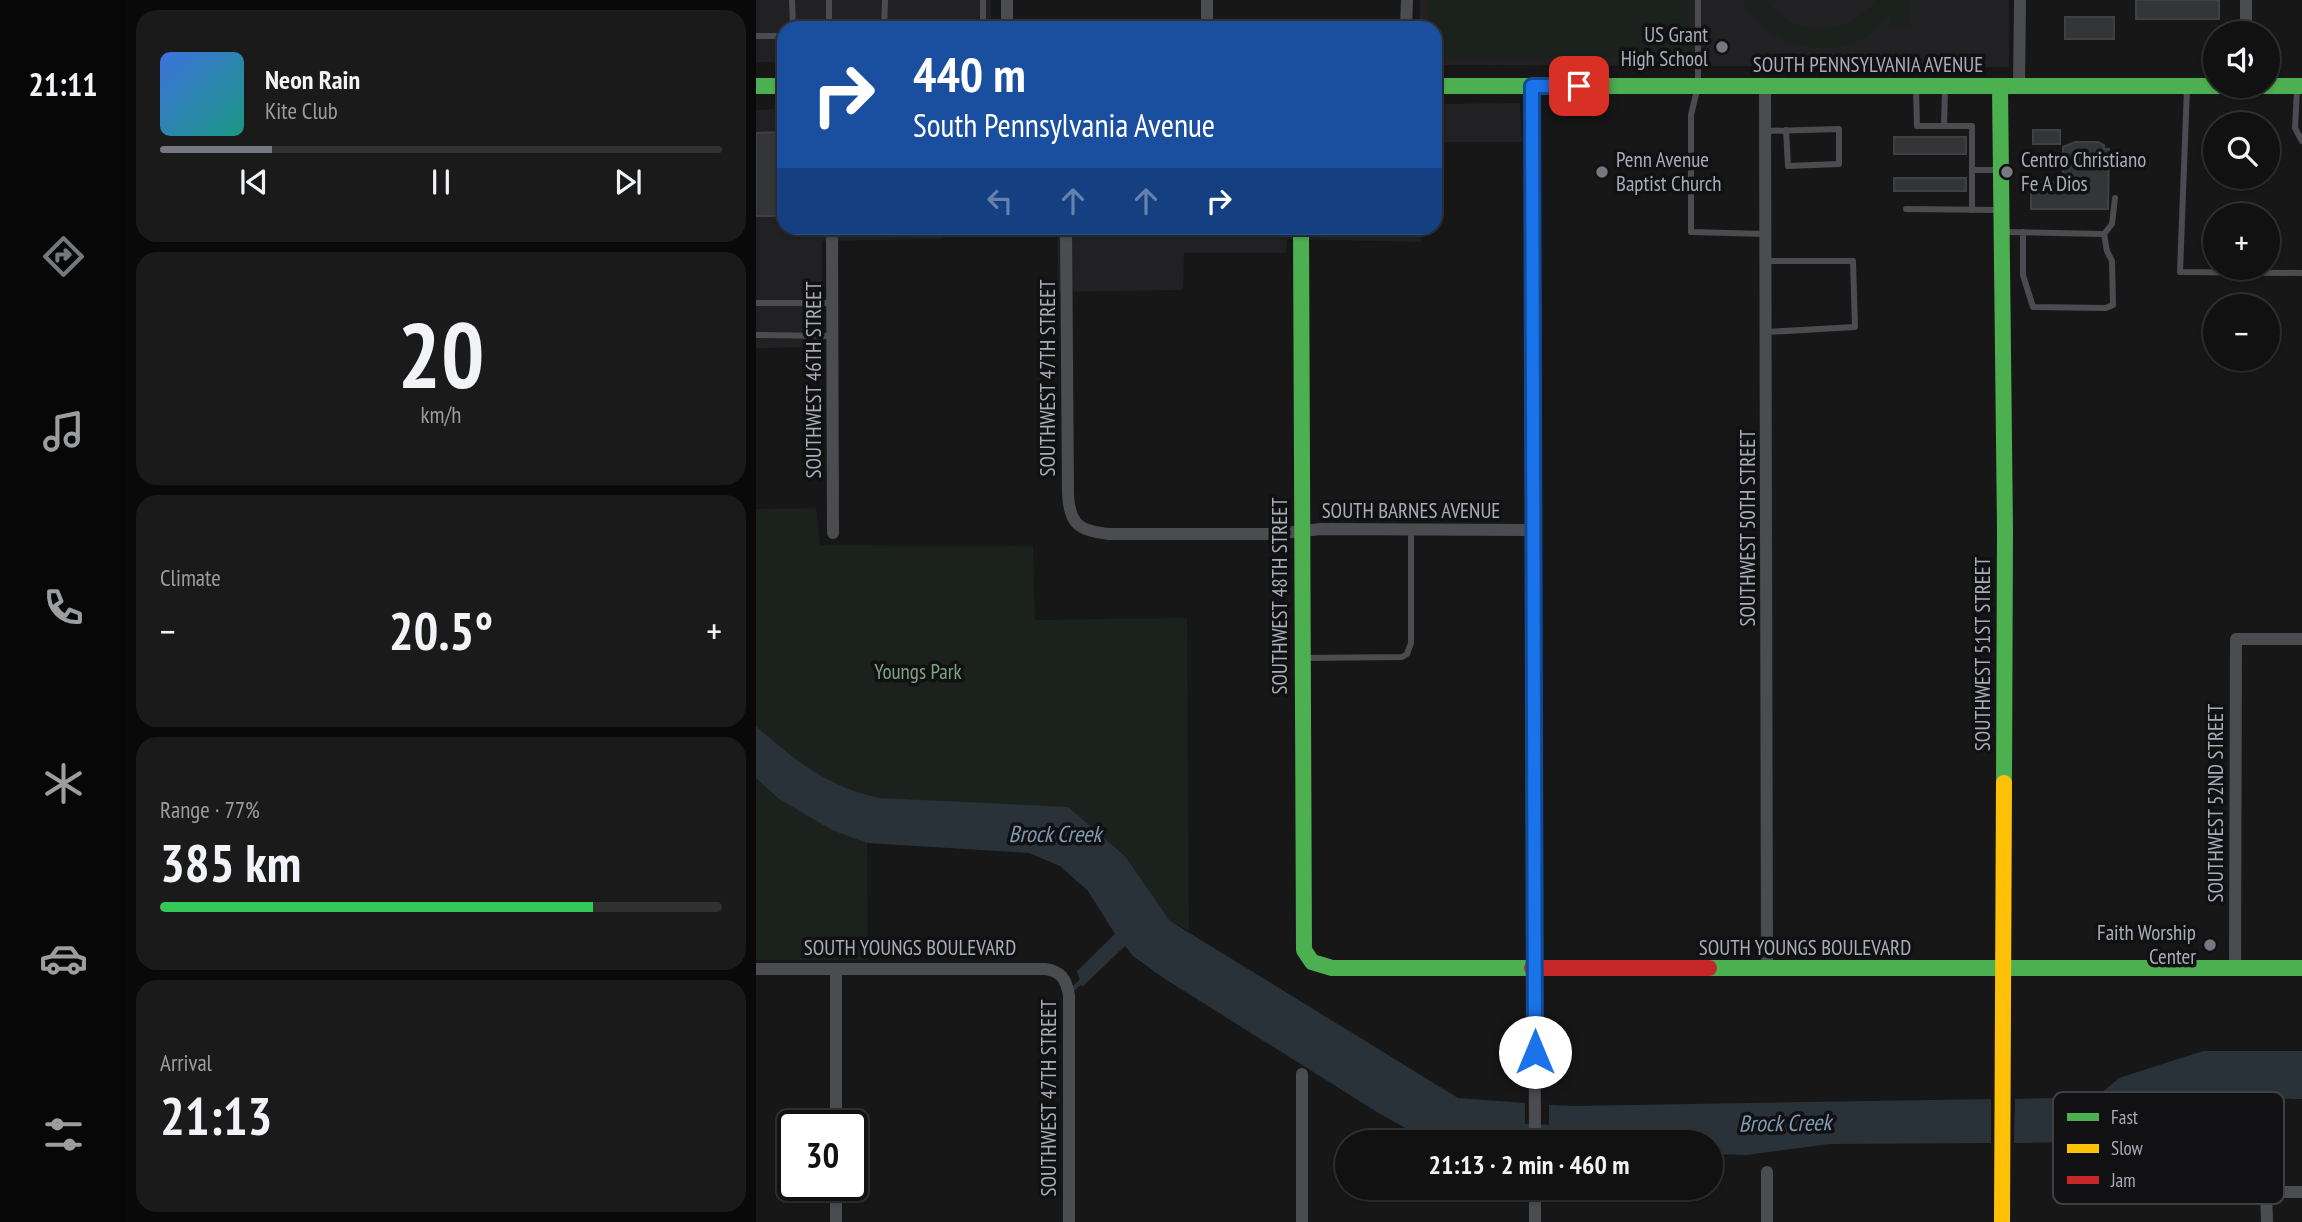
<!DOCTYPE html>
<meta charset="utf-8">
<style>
body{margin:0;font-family:"PT Sans Narrow",sans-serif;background:#1a1a1a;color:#f1f3f6;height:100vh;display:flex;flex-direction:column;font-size:26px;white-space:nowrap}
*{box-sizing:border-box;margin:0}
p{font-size:23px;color:#9c9d9f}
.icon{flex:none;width:38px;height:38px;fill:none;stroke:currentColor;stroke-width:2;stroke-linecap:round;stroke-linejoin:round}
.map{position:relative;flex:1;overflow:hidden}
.side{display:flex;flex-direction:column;gap:10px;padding:10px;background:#090909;width:630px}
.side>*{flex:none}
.top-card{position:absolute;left:21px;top:21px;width:665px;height:214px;border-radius:21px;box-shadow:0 2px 5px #0004,0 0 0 2px #303131;background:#1a4fa0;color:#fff;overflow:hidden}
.controls{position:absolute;left:1447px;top:21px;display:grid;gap:14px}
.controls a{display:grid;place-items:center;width:77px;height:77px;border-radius:50%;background:#111;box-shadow:0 2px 5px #0004,0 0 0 2px #303131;font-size:35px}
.speed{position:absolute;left:21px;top:1110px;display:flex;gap:14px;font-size:35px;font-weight:700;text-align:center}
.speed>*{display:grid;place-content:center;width:91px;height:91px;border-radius:50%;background:#111;box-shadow:0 2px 5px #0004,0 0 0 2px #303131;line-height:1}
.speed .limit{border:4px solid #111;border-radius:10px;background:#fff;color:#111}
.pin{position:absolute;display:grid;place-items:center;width:60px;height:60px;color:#fff;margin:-30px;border-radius:14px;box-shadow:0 4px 10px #0006}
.me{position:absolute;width:77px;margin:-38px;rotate:0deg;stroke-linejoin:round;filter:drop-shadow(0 0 5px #0008)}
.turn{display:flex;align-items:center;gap:24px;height:147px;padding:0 21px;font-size:32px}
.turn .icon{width:91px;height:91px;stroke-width:2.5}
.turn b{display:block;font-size:49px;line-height:60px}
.lanes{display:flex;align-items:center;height:66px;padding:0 21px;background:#0003;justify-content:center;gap:35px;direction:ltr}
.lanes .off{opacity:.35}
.big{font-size:52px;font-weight:600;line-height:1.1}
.side .card{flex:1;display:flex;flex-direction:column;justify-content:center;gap:10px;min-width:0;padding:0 24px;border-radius:21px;background:#1a1a1a}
.side .dial{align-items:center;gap:0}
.dial b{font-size:91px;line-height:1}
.song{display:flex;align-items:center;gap:21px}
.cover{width:84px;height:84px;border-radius:10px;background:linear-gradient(135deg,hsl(220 70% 55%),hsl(170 70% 35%))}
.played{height:7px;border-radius:4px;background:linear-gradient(90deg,#757880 20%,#303131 20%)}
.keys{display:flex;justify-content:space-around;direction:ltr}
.heat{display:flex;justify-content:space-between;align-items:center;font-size:38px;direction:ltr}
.charge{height:10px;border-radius:5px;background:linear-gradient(90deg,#34c759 77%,#303131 0)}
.trip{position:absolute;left:579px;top:1130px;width:388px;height:70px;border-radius:35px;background:#111;box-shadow:0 2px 5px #0004,0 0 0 2px #303131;font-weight:600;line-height:70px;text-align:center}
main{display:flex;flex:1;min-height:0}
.tabs{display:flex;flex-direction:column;width:126px;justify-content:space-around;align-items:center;background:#070707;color:#9c9d9f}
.tabs .icon{width:49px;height:49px}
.tabs .current{color:#757880}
.tabs b{font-size:32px;color:#f1f3f6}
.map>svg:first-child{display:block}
</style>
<main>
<nav class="tabs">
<b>21:11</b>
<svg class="icon current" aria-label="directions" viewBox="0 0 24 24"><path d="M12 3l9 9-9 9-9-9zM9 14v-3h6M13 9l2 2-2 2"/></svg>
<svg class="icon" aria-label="music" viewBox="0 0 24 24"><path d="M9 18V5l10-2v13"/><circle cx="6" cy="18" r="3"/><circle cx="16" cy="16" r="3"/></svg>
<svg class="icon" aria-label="phone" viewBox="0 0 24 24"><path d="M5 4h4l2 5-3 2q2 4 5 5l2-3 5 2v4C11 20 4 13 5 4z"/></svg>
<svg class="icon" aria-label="climate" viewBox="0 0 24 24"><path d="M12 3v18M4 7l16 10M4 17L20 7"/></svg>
<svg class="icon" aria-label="car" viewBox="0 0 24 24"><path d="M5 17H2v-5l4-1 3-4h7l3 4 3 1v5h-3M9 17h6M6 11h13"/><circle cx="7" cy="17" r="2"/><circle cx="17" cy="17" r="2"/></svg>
<svg class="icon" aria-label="filters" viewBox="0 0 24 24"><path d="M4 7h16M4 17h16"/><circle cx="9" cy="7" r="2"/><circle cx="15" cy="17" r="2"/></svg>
</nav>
<section class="side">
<div class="card">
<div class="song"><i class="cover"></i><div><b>Neon Rain</b><p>Kite Club</p></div></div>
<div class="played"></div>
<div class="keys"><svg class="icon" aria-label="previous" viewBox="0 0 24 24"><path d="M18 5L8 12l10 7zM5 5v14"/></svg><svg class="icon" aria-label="pause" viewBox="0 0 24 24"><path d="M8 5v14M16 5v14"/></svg><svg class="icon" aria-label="next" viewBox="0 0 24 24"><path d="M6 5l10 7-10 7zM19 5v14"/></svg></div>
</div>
<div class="card dial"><b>20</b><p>km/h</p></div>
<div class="card"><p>Climate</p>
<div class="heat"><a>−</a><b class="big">20.5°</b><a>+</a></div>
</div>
<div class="card"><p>Range · 77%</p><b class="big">385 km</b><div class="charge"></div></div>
<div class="card"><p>Arrival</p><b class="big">21:13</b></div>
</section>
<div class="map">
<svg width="1546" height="1222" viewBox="0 0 1546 1222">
<rect width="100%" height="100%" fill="#171717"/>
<g fill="#212124">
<path d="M0,0H235V28H28V62H0Z"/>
<path d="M664,0H1253V67L679,65V28H664Z"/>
<path d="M764,103L766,142H679V104Z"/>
<path d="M28,109V228H187V239L66,241V347L0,348V110Z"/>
<path d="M301,228H665V242L531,239L530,253H428L427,290L303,292Z"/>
</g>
<g fill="#1b211c">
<path d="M672,0H935V57L679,58V28H672Z"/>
<path d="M986,0H1008C1040,39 1089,38 1121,0H1154L1153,27H1135L1134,15C1127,22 1119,31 1110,37C1066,61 1009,44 986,0Z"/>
<path d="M60,508L64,545L277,546L279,620L431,618L433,931L414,921L369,856L312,808L124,798L111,843L112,960H0V509Z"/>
</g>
<g fill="#2a3239">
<path d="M0,726C38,760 73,788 124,798L312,807L369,856L414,921L702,1098L769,1103V1143H676L621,1112L409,979L377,956L369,946L326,987L321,971L359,934L332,891L304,866L273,853L111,843L76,830L23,799L0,778Z"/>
<path d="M1447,1051H1546V1099C1515,1099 1462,1095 1434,1103C1415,1108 1398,1121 1380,1128C1343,1144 1297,1142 1258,1143L1259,1099L1341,1097L1363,1078Z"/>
<path d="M1235,1099V1143L1073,1144L991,1155L956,1154V1143H793V1105L818,1106Z"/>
</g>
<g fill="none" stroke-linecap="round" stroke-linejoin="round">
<g stroke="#2a3239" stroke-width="4.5">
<path d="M318,988L328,979"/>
<path d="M765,1126L799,1127"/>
</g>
</g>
<g fill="#343537" stroke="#3f4043" stroke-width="2">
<rect x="1380" y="0" width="83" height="19"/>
<rect x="1309" y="17" width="49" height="22"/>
<rect x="1277" y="130" width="27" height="14"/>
<path d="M27,132L28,201H20V216H0V133Z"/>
<rect x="1138" y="137" width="72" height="17"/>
<path d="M1319,142H1342L1348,145V149H1353L1352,209H1275V182H1307V147Z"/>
<rect x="1138" y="178" width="72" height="13"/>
</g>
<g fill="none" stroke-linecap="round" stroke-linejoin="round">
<g stroke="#4b4c50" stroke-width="6">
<path d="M36,0L37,28"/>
<path d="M73,0V28"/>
<path d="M942,0V86L935,115V232L1009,234"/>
<path d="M128,28L129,0"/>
<path d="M225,28L227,22V0"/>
<path d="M0,36H28"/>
<path d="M1160,88L1161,126H1216V210"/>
<path d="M1431,88L1424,272L1546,273"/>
<path d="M1541,89L1539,128L1546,141"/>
<path d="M1188,126L1189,90"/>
<path d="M1010,131L1083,129V164L1032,166L1030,130"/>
<path d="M1216,170H1242"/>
<path d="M1150,209L1243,210"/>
<path d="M547,230L660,228"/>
<path d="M1248,232L1348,234L1351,251L1356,261L1357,305L1350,308L1277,307L1267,275V232"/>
<path d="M1348,234L1356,224L1359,198"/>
<path d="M0,303H76"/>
<path d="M1011,332L1099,327L1097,261H1011"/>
<path d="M0,335L76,336"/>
<path d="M547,658L646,657L651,654L655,643V529"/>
</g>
<g stroke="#4b4c50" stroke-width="12">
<path d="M251,28V0"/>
<path d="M451,28V0"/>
<path d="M650,28L651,0"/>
<path d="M1490,33V0"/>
<path d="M776,86L779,1143"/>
<path d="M1009,86L1011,969"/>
<path d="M1263,86L1264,0"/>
<path d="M76,228L77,533"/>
<path d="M310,228L312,493C313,524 323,531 353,534H519L565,529L779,530"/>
<path d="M1479,968L1480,639H1546"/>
<path d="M0,969H289C305,971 310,979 313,995V1222"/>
<path d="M80,969V1125"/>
<path d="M546,1074V1222"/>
<path d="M1011,1172V1222"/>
<path d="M80,1185V1222"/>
<path d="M779,1222V1188"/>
<path d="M1511,1222L1510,1192H1546"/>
</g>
<g stroke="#4caf50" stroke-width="16">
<path d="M0,86H28"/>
<path d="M679,86H1546"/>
<path d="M1244,86L1249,530L1248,783"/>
<path d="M545,228L548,950L556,962L576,968H776"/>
<path d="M953,968H1546"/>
</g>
<path stroke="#ffc107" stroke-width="16" d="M1246,1222L1248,783"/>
<path stroke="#c62828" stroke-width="16" d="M776,968H953"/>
</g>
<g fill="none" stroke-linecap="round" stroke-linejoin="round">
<g stroke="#114b97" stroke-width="18">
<path id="route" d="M779,1052L776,86H823"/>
</g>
<use href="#route" stroke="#1a73e8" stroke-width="12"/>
</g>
<g fill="#757880" stroke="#111113" stroke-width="2.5">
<circle cx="966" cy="47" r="7"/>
<circle cx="846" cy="172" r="7"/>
<circle cx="1251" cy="172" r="7"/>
<circle cx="1454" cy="945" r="7"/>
</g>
<g text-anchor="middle" stroke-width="7" stroke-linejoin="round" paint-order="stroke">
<g font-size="21" fill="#a8adb8" stroke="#111113" text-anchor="end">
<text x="952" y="42">US Grant<tspan x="952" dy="24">High School</tspan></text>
<text x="860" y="167" text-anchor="start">Penn Avenue<tspan x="860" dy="24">Baptist Church</tspan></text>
<text x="1265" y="167" text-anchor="start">Centro Christiano<tspan x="1265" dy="24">Fe A Dios</tspan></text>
<text x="1440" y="940">Faith Worship<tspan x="1440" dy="24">Center</tspan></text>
</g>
<g font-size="21" fill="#a8adb8" stroke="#111113">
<text x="1112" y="72">SOUTH PENNSYLVANIA AVENUE</text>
<text transform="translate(292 378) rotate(-90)" y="7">SOUTHWEST 47TH STREET</text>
<text transform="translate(58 380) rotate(-90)" y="7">SOUTHWEST 46TH STREET</text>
<text x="655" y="518">SOUTH BARNES AVENUE</text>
<text transform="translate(992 528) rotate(-90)" y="7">SOUTHWEST 50TH STREET</text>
<text transform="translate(524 596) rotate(-90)" y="7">SOUTHWEST 48TH STREET</text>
<text transform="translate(1227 654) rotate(-90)" y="7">SOUTHWEST 51ST STREET</text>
<text transform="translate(1460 803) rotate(-90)" y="7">SOUTHWEST 52ND STREET</text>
<text x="154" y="955">SOUTH YOUNGS BOULEVARD</text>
<text x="1049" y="955">SOUTH YOUNGS BOULEVARD</text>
<text transform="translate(293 1098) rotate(-90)" y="7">SOUTHWEST 47TH STREET</text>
</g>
<g font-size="21" fill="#7fa381" stroke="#111113">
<text x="162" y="679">Youngs Park</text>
</g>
<g font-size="23" font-style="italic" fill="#7f9bb3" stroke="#111113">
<text x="299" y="842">Brock Creek</text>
<text transform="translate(1029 1123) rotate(-1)" y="8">Brock Creek</text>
</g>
</g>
<rect x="1297" y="1092" width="231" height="112" rx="10" fill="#111113" stroke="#3e4045" stroke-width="2"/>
<rect x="1311" y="1113" width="32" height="8" fill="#4caf50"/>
<rect x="1311" y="1144" width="32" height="9" fill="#ffc107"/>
<rect x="1311" y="1176" width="32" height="8" fill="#c62828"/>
<g font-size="19" fill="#a8adb8">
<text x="1355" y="1124">Fast</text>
<text x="1355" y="1155">Slow</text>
<text x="1355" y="1187">Jam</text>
</g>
</svg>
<div class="controls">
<a><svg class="icon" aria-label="sound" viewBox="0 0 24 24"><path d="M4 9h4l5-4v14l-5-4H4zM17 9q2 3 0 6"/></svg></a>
<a><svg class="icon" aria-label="search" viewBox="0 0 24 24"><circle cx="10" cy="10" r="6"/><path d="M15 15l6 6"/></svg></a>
<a>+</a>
<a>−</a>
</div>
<div class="speed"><div class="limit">30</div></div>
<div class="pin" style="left:823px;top:86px;background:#d93025"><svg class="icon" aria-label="arrive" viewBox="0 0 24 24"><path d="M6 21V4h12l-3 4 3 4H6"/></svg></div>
<svg class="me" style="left:779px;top:1052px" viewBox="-20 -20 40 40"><circle r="19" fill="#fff"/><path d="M0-13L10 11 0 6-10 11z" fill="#1a73e8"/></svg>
<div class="trip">21:13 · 2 min · 460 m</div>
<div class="top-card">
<div class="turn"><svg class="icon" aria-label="right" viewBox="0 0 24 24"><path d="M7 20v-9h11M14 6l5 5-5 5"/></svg><div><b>440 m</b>South Pennsylvania Avenue</div></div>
<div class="lanes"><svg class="icon off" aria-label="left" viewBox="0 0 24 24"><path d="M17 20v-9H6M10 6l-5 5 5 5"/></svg><svg class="icon off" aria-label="ahead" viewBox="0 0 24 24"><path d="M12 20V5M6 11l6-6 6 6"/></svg><svg class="icon off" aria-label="ahead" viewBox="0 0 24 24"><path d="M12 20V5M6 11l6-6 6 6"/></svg><svg class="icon" aria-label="right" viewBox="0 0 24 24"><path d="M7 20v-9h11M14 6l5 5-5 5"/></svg></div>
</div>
</div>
</main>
